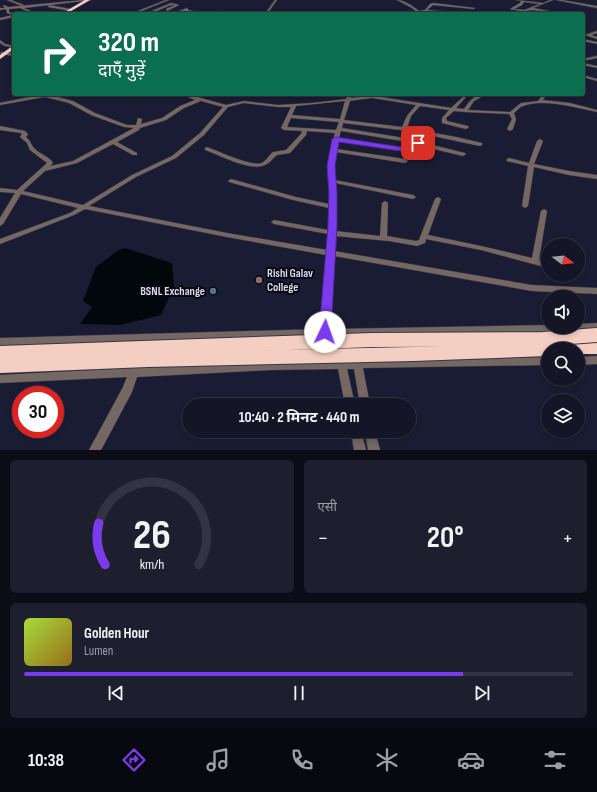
<!DOCTYPE html>
<html lang="hi">
<meta charset="utf-8">
<style>
body{margin:0;font-family:"Sofia Sans Condensed","Noto Sans Devanagari",sans-serif;background:#1d1e2e;color:#f1f3f6;height:100vh;display:flex;flex-direction:column;font-size:15px;white-space:nowrap}
*{box-sizing:border-box;margin:0}
p{font-size:13px;color:#9d9fa7}
.icon{flex:none;width:22px;height:22px;fill:none;stroke:currentColor;stroke-width:2;stroke-linecap:round;stroke-linejoin:round}
.map{position:relative;height:450px;overflow:hidden}
.drawer{display:flex;flex-direction:column;gap:10px;padding:10px;background:#0b0c15;flex:1}
.drawer>*{flex:none}
.top-card{position:absolute;left:12px;top:12px;width:573px;height:84px;border-radius:4px;box-shadow:0 2px 6px #0003,0 0 0 1px #333443;background:#0b6e4f;color:#fff;overflow:hidden}
.needle{width:26px;rotate:106deg}
.buttons{position:absolute;left:541px;top:238px;display:grid;gap:8px}
.buttons a{display:grid;place-items:center;width:44px;height:44px;border-radius:50%;background:#141526;box-shadow:0 2px 6px #0003,0 0 0 1px #333443;font-size:20px}
.speed{position:absolute;left:12px;top:386px;display:flex;gap:8px;font-size:20px;font-weight:700;text-align:center}
.speed>*{display:grid;place-content:center;width:52px;height:52px;border-radius:50%;background:#141526;box-shadow:0 2px 6px #0003,0 0 0 1px #333443;line-height:1}
.speed .limit{border:6px solid #d22;background:#fff;color:#111}
.pin{position:absolute;display:grid;place-items:center;width:34px;height:34px;color:#fff;margin:-17px;border-radius:8px;box-shadow:0 2px 6px #0006}
.me{position:absolute;width:44px;margin:-22px;rotate:3deg;stroke-linejoin:round;filter:drop-shadow(0 0 3px #0008)}
.turn{display:flex;align-items:center;gap:14px;height:84px;padding:0 20px;font-size:18px}
.turn .icon{width:52px;height:52px;stroke-width:2.5}
.turn b{display:block;font-size:28px;line-height:34px}
.big{font-size:30px;font-weight:700;line-height:1.1}
.drawer .card{flex:1;display:flex;flex-direction:column;justify-content:center;gap:6px;min-width:0;padding:0 14px;border-radius:6px;background:#1d1e2e}
.drawer .dial{align-items:center;gap:0}
.dial svg{height:104px;overflow:visible;fill:none;stroke:#333443;stroke-width:7;stroke-linecap:round;text-anchor:middle}
.dial text{fill:#f1f3f6;stroke:none}
.song{display:flex;align-items:center;gap:12px}
.cover{width:48px;height:48px;border-radius:6px;background:linear-gradient(135deg,hsl(80 70% 55%),hsl(40 70% 35%))}
.played{height:4px;border-radius:2px;background:linear-gradient(90deg,#7c3aed 80%,#333443 80%)}
.keys{display:flex;justify-content:space-around;direction:ltr}
.heat{display:flex;justify-content:space-between;align-items:center;font-size:22px;direction:ltr}
.drawer .tiles{flex:1;display:grid;gap:10px;grid-template-columns:1fr 1fr}
.card:last-child{grid-column:span 2}
.trip{position:absolute;left:182px;top:398px;width:234px;height:40px;border-radius:20px;background:#141526;box-shadow:0 2px 6px #0003,0 0 0 1px #333443;font-weight:700;line-height:40px;text-align:center}
.dock{display:flex;height:64px;justify-content:space-around;align-items:center;background:#08080f;color:#9d9fa7}
.dock .icon{width:28px;height:28px}
.dock .active{color:#7c3aed}
.dock b{font-size:18px;color:#f1f3f6}
.map>svg:first-child{display:block}
</style>
<div class="map">
<svg width="597" height="450" viewBox="0 0 597 450">
<rect width="100%" height="100%" fill="#1a1c33"/>
<path fill="#00080c" d="M125,248L172,263L174,287L161,315L120,325L80,324L92,307L83,301L96,267L117,251Z"/>
<g fill="none" stroke-linecap="round" stroke-linejoin="round">
<g stroke="#35374d" stroke-width="1">
<g id="minor">
<path d="M7,0H11L24,5L22,6Z"/>
<path d="M83,0H92L24,8L37,14H34L20,8L9,9V12L14,14V17L0,20V18L13,15L7,13L6,9L0,10V8H5L3,6L4,5L8,7Z"/>
<path d="M166,0H169L134,14H130Z"/>
<path d="M275,0H277L267,14H265Z"/>
<path d="M397,0C404,0 413,6 419,11L425,10L430,4L433,3L475,8L474,9L433,5L427,10L461,13L460,14L420,12L422,14H419L412,8Z"/>
<path d="M516,0L543,3L550,0H553L533,8L564,14C553,14 542,10 531,10C526,10 521,14 516,14L521,11L510,9L520,3L521,1ZM524,2L540,4L524,10L514,9L522,5Z"/>
<path d="M556,0H562L597,6V8Z"/>
<path d="M171,3L179,5L167,11L166,9L175,5H171L154,12L152,11Z"/>
<path d="M49,5L71,9L72,10L71,11L48,7Z"/>
<path d="M187,8L188,9V10L198,12L196,14H193L194,12L184,11L176,14H172Z"/>
<path d="M217,11L219,12L217,14H214Z"/>
<path d="M597,31V33L591,35L597,37V39L585,35Z"/>
<path d="M583,39L597,42V44L583,41Z"/>
<path d="M0,40L5,44L14,46C10,48 3,46 0,43Z"/>
<path d="M1,52L14,54V56L1,54Z"/>
<path d="M597,56V58L583,61V59Z"/>
<path d="M583,63L597,66V68L583,65Z"/>
<path d="M583,75L597,79V81L583,77Z"/>
<path d="M44,94H53L50,95L73,101L95,113L127,125H136L138,118L142,119L141,124L162,118L180,106L195,100L181,94H187L226,105L244,101L278,105L312,103L346,99L347,97L344,94H349L351,98L371,96L372,94H376L375,96L451,108L465,95L467,96L456,108L464,109C470,100 475,94 487,94L474,101L468,110L510,112L521,103L538,101L543,94H547L543,100L570,103L597,110V112C578,108 542,98 523,106C519,107 517,111 514,113L516,119L513,129L510,131L507,129L512,119L509,114L465,112L454,111L446,118L447,121L468,126L469,127L466,129L442,123V118L449,110L420,106L411,116L407,128L456,137L482,143V145L480,146L409,131L343,123L342,128L417,140L420,142L465,153L466,154L463,156L417,145L408,152L338,141L336,149L405,159L408,161L405,163L336,152L334,166L335,180L413,195L416,197L413,199L335,183L336,207L335,231L380,236L382,203L385,201L388,203L387,236L416,241L419,240L435,199L438,197L441,199L428,235L481,246L532,258L541,211L544,209L547,211L539,260L548,262V268L481,250L426,239L425,243L417,246L389,241L335,236L334,251L532,285L597,288V294L532,291L334,256L330,329L548,325V327H578V324L597,323V331L331,336L327,339L323,337L0,346V338L321,329L326,255L227,237L85,209L74,215L0,244V239L70,213L78,208L21,194L3,224L0,226V218L15,193L0,192V188L17,190L47,163L30,150L27,143L20,137L22,134L21,133L0,130V126L25,131L28,134L26,137C31,141 30,143 34,148C39,154 49,156 53,163L50,166L73,161L134,128L124,127L91,115L69,103L45,97L0,105V103ZM372,98L416,105L407,116L402,127L344,120L350,101ZM201,101L223,107L200,133L172,156L132,175L83,205L23,191L45,171L77,163L113,144L133,155H137V153L117,142L139,130L140,128L166,120L184,108ZM345,101L340,119L292,115L296,106ZM244,103L278,107H291L281,128L284,130L302,131L301,134L286,150L273,152C269,155 266,161 262,163C252,167 218,151 207,147L205,148V150C220,155 250,172 265,165C270,163 273,158 277,155L290,153L306,135L307,131L335,133C332,144 329,154 328,165C327,178 330,191 329,204L296,197L231,179L228,181L229,182L293,200L329,208L328,230L274,220L271,222L274,224L328,234L327,250L227,233L89,206L136,177L176,158L204,135L228,107ZM291,118L339,122L336,130L287,127ZM341,131L396,140L412,143L407,148L339,138Z"/>
<path d="M540,139L543,141L534,164L569,171L597,175V179L569,175L534,167L528,206L525,208L522,206L528,166L507,161L506,160L509,158L529,163L537,141Z"/>
<path d="M597,356V364L578,365V357Z"/>
<path d="M548,357V365L363,368L370,405H360L354,369H347L355,405H345L338,369L271,370L137,377L132,392L101,450H89L123,387L127,377L0,383V375C112,369 224,363 337,361L338,359L341,358L345,361Z"/>
<path d="M351,431H361L366,450H354Z"/>
<path d="M365,431H375L380,450H368Z"/>
</g>
</g>
<g stroke="#35374d" stroke-width="1">
<g id="highway">
<path d="M85,0H90L66,14H61Z"/>
<path d="M14,45V49L0,59V55Z"/>
<path d="M597,342V354H578V349H565L567,345L572,343Z"/>
</g>
</g>
<use href="#minor" fill="#756762" fill-rule="evenodd"/>
<use href="#highway" fill="#f3cec1" fill-rule="evenodd"/>
<g stroke="#35374d" stroke-width="16" stroke-linecap="butt">
<g id="highway-bridge">
<path d="M0,353L372,340L543,339L597,335"/>
<path d="M0,366L147,360L413,354L548,349"/>
</g>
</g>
<use href="#highway-bridge" stroke="#f3cec1" stroke-width="14"/>
</g>
<path fill="#7c3aed" stroke="#51269a" d="M336,137L407,148L418,141L422,143L408,152L339,142L335,166L337,192V226L331,332L329,336L325,337L321,336L319,332L328,226L329,192L327,166L332,139Z"/>
<circle fill="#8d6e63" stroke="#070711" stroke-width="1.5" cx="259" cy="280" r="4"/>
<circle fill="#5c6f8a" stroke="#070711" stroke-width="1.5" cx="213" cy="291" r="4"/>
<g text-anchor="middle" stroke-width="4" stroke-linejoin="round" paint-order="stroke">
<g font-size="12" font-weight="bold" fill="#d8dbeb" stroke="#070711" text-anchor="start">
<text x="267" y="277">Rishi Galav<tspan x="267" dy="14">College</tspan></text>
<text x="205" y="295" text-anchor="end">BSNL Exchange</text>
</g>
</g>
</svg>
<div class="buttons">
<a><svg class="needle" viewBox="-14 -14 28 28"><path d="M0-13l5 13h-10z" fill="#e53935"/><path d="M0 13l5-13h-10z" fill="#9d9fa7"/></svg></a>
<a><svg class="icon" aria-label="sound" viewBox="0 0 24 24"><path d="M4 9h4l5-4v14l-5-4H4zM17 9q2 3 0 6"/></svg></a>
<a><svg class="icon" aria-label="search" viewBox="0 0 24 24"><circle cx="10" cy="10" r="6"/><path d="M15 15l6 6"/></svg></a>
<a><svg class="icon" aria-label="layers" viewBox="0 0 24 24"><path d="M12 4l9 5-9 5-9-5zM3 14l9 5 9-5"/></svg></a>
</div>
<div class="speed"><div class="limit">30</div></div>
<div class="pin" style="left:418px;top:143px;background:#d93025"><svg class="icon" aria-label="arrive" viewBox="0 0 24 24"><path d="M6 21V4h12l-3 4 3 4H6"/></svg></div>
<svg class="me" style="left:325px;top:332px" viewBox="-20 -20 40 40"><circle r="19" fill="#fff"/><path d="M0-13L10 11 0 6-10 11z" fill="#7c3aed"/></svg>
<div class="trip">10:40 · 2 मिनट · 440 m</div>
<div class="top-card">
<div class="turn"><svg class="icon" aria-label="right" viewBox="0 0 24 24"><path d="M7 20v-9h11M14 6l5 5-5 5"/></svg><div><b>320 m</b>दाएँ मुड़ें</div></div>
</div>
</div>
<section class="drawer">
<div class="tiles">
<div class="card dial"><svg viewBox="0 0 100 80">
<path d="M14 69A42 42 0 1 1 86 69"/>
<path d="M14 69A42 42 0 0 1 9 37" stroke="#7c3aed"/>
<text x="50" y="56" font-size="32" font-weight="700">26</text>
<text x="50" y="72" font-size="11">km/h</text>
</svg></div>
<div class="card"><p>एसी</p>
<div class="heat"><a>−</a><b class="big">20°</b><a>+</a></div>
</div>
<div class="card">
<div class="song"><i class="cover"></i><div><b>Golden Hour</b><p>Lumen</p></div></div>
<div class="played"></div>
<div class="keys"><svg class="icon" aria-label="previous" viewBox="0 0 24 24"><path d="M18 5L8 12l10 7zM5 5v14"/></svg><svg class="icon" aria-label="pause" viewBox="0 0 24 24"><path d="M8 5v14M16 5v14"/></svg><svg class="icon" aria-label="next" viewBox="0 0 24 24"><path d="M6 5l10 7-10 7zM19 5v14"/></svg></div>
</div>
</div>
</section>
<nav class="dock">
<b>10:38</b>
<svg class="icon active" aria-label="directions" viewBox="0 0 24 24"><path d="M12 3l9 9-9 9-9-9zM9 14v-3h6M13 9l2 2-2 2"/></svg>
<svg class="icon" aria-label="music" viewBox="0 0 24 24"><path d="M9 18V5l10-2v13"/><circle cx="6" cy="18" r="3"/><circle cx="16" cy="16" r="3"/></svg>
<svg class="icon" aria-label="phone" viewBox="0 0 24 24"><path d="M5 4h4l2 5-3 2q2 4 5 5l2-3 5 2v4C11 20 4 13 5 4z"/></svg>
<svg class="icon" aria-label="climate" viewBox="0 0 24 24"><path d="M12 3v18M4 7l16 10M4 17L20 7"/></svg>
<svg class="icon" aria-label="car" viewBox="0 0 24 24"><path d="M5 17H2v-5l4-1 3-4h7l3 4 3 1v5h-3M9 17h6M6 11h13"/><circle cx="7" cy="17" r="2"/><circle cx="17" cy="17" r="2"/></svg>
<svg class="icon" aria-label="filters" viewBox="0 0 24 24"><path d="M4 7h16M4 17h16"/><circle cx="9" cy="7" r="2"/><circle cx="15" cy="17" r="2"/></svg>
</nav>
